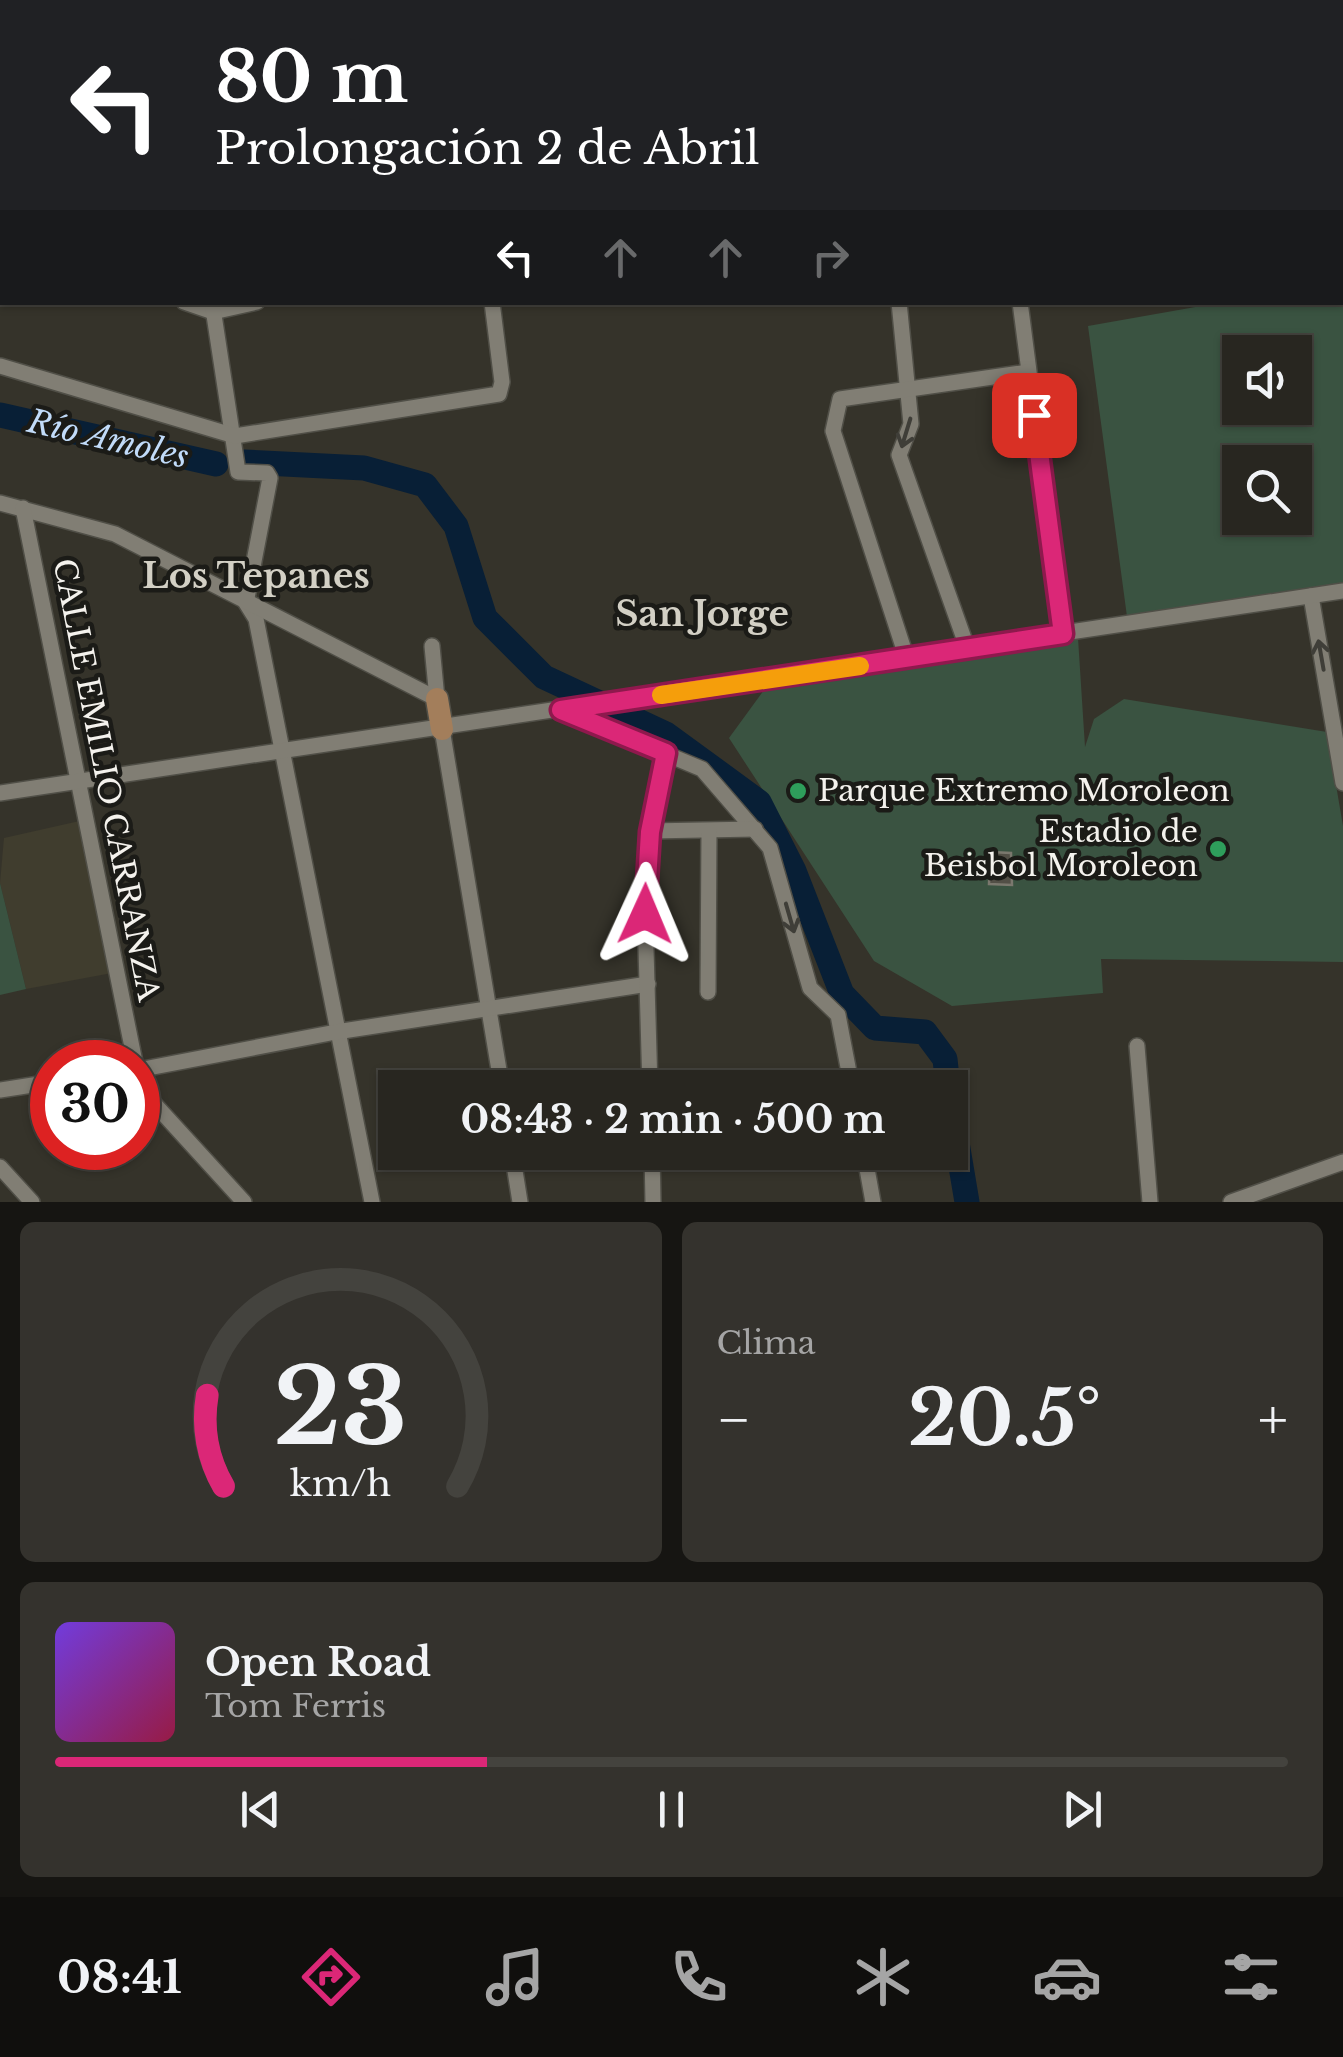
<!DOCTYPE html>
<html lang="es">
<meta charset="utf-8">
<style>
body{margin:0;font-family:"Libre Baskerville",serif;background:#34322d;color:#f1f3f6;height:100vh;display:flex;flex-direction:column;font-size:38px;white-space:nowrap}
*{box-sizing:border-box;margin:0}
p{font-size:32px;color:#a5a5a5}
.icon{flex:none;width:55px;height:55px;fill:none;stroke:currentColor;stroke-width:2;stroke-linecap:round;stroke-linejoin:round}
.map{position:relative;height:1202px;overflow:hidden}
.sheet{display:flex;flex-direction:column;gap:20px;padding:20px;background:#161512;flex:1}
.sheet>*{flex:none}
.top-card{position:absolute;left:0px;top:0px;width:1345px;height:305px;box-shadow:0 2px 8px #0004,0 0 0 2px #44433e;background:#202124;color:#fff;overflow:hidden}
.buttons{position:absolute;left:1222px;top:335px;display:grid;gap:20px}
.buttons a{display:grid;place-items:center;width:90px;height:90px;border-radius:0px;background:#282620;box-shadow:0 2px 8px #0004,0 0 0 2px #44433e;font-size:50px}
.speed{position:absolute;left:30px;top:1040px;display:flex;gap:20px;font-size:50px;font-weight:700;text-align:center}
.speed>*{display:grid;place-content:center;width:130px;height:130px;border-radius:50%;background:#282620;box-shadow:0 2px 8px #0004,0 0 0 2px #44433e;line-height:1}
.speed .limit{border:15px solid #d22;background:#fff;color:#111}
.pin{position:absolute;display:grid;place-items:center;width:85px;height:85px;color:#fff;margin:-42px;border-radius:20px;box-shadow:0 5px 15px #0006}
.me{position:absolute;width:110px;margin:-55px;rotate:1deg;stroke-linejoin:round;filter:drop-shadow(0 0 8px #0008)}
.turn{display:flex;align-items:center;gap:35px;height:210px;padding:0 50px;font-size:45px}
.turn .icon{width:130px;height:130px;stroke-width:2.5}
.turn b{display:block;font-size:70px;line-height:85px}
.lanes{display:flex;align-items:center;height:95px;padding:0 50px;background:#0003;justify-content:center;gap:50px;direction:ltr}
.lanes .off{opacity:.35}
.big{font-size:75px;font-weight:800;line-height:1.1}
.sheet .tile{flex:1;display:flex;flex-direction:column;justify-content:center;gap:15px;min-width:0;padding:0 35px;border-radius:15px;background:#34322d}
.sheet .dial{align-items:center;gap:0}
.dial svg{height:260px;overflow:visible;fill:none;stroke:#44433e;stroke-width:7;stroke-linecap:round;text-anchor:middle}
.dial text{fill:#f1f3f6;stroke:none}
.song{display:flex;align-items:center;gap:30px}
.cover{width:120px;height:120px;border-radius:15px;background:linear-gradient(135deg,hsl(260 70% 55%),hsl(340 70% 35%))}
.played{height:10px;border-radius:5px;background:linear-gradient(90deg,#db2777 35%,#44433e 35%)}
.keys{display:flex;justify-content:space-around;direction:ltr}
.heat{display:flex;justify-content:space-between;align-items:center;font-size:55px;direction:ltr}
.sheet .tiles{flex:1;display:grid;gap:20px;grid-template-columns:1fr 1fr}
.tile:last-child{grid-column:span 2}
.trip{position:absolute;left:378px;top:1070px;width:590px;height:100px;border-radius:0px;background:#282620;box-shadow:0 2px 8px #0004,0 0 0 2px #44433e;font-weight:800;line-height:100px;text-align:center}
.menu{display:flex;height:160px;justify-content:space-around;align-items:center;background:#100f0d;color:#a5a5a5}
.menu .icon{width:70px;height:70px}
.menu .selected{color:#db2777}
.menu b{font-size:45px;color:#f1f3f6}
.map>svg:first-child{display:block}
</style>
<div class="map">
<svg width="1343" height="1202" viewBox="0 0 1343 1202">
<rect width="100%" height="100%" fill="#35332a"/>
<path fill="#403d2e" d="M84,820L112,973L26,989L0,883L4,838Z"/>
<g fill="#3a5341" fill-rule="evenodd">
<path d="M1343,294V591L1128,624L1088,326L1218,303L1342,302ZM1240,352H1295V408H1240ZM1240,462H1295V518H1240Z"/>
<path d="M1078,638L1085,747L1094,719L1124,699L1327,732L1343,826V962L1101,959L1103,993L952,1006L874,961L729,738L769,683Z"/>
<path d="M0,883L26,989L0,995Z"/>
</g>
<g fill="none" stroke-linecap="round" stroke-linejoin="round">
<g stroke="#081f36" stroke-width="25">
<path d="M0,415L216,464"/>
<path d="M244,462L364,468L425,485L456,526L485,618L544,677L666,734L759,802L794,871L842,994L875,1028L925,1032L945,1059L948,1088"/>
<path d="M950,1101L967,1202"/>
</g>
</g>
<path fill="#524f46" stroke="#7b786e" stroke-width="2.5" d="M990,852L1011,853L1012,885L989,884Z"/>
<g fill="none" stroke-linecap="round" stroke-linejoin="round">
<g stroke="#504f47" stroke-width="18">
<g id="street">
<path d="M166,0V2"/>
<path d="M982,0V2"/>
<path d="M1002,2L1018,0"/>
<path d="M1342,63H1343"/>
<path d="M0,119H2"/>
<path d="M0,239L2,240"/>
<path d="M1342,244H1343"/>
<path d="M184,302L213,312L257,302"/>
<path d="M212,302L238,472L267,473L270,478L246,603L256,619L372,1202"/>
<path d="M899,302L911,424L899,455L967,647"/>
<path d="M1020,302L1063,633"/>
<path d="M0,366L235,436L499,394L502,382L492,302"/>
<path d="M0,503L115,534L437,699"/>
<path d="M23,508L135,1062"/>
<path d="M1311,596L1343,783"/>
<path d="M432,646L437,699"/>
<path d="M907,659L833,431L840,399L1028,372"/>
<path d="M565,712L702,769L770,848L810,988L838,1015L852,1088"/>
<path d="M442,729L502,1088"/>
<path d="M0,793L1343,591"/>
<path d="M650,831L755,829"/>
<path d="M708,992L709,831"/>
<path d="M1137,1046L1150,1202"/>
<path d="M138,1070L336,1032L648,984"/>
<path d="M138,1076L139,1087L244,1202"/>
<path d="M650,1088L644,879L667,753"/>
<path d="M0,1090L52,1082"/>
<path d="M512,1152L520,1202"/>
<path d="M652,1152L653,1202"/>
<path d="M864,1152L873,1202"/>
<path d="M0,1167L32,1202"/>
<path d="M1231,1202L1343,1162"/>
</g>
</g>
<g stroke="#504f47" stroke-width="25">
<g id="secondary">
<path d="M98,0L106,2"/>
<path d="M0,2L2,3"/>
<path d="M1342,141L1343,140"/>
<path d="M1342,176H1343"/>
<path d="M437,699L442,729"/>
</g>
</g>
<use href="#street" stroke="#817e74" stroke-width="15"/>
<use href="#secondary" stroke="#a37e5b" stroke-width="22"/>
</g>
<defs><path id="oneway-shaft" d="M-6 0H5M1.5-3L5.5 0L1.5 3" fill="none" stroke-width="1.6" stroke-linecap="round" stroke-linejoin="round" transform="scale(2.5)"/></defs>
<g stroke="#3f3e38">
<use href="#oneway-shaft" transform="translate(906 433) rotate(107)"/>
<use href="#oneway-shaft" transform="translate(1321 655) rotate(-100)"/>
<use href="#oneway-shaft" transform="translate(790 918) rotate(74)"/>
</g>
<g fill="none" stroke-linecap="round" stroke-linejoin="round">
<g stroke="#8e194d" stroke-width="25">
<path id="route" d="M645,914L650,832L666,753L561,710L1063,634L1034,415"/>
</g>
<use href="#route" stroke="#db2777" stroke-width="18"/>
<path stroke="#f59e0b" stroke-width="18" d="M661,695L860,666"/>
</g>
<g fill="#2e9e5b" stroke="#1b1b17" stroke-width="4">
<circle cx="798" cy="791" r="10"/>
<circle cx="1218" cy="849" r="10"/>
</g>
<g text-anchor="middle" stroke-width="9" stroke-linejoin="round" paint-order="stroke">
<g font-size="30" fill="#f4f2ed" stroke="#1b1b17">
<text transform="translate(106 780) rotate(79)" y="10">CALLE EMILIO CARRANZA</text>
</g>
<g font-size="30" fill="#f4f2ed" stroke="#1b1b17" text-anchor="start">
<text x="818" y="801">Parque Extremo Moroleon</text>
<text x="1198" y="842" text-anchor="end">Estadio de<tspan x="1198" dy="34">Beisbol Moroleon</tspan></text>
</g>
<g font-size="32" font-style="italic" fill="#c1dbf9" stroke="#1b1b17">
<text transform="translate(108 439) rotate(13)" y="11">Río Amoles</text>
</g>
<g font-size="35" font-weight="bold" fill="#d3d0c5" stroke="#1b1b17">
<text x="256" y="588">Los Tepanes</text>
<text x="702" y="626">San Jorge</text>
</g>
</g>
</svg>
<div class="buttons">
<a><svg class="icon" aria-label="sound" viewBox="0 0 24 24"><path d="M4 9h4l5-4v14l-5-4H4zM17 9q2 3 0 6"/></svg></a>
<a><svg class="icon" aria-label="search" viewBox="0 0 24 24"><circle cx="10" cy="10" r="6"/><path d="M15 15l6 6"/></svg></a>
</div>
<div class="speed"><div class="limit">30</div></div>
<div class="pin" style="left:1034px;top:415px;background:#d93025"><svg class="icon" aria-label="arrive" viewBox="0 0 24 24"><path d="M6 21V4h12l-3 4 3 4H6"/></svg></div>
<svg class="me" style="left:645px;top:914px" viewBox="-20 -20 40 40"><path d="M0-17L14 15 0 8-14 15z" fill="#db2777" stroke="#fff" stroke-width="4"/></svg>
<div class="trip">08:43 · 2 min · 500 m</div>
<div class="top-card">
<div class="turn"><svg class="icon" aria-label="left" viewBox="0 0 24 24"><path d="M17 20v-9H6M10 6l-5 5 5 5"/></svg><div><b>80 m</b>Prolongación 2 de Abril</div></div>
<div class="lanes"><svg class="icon" aria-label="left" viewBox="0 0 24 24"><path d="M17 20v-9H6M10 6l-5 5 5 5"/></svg><svg class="icon off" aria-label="ahead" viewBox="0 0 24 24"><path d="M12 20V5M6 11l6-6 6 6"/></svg><svg class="icon off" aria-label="ahead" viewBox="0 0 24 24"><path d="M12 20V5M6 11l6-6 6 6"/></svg><svg class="icon off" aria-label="right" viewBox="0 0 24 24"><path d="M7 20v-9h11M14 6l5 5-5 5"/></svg></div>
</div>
</div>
<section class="sheet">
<div class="tiles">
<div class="tile dial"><svg viewBox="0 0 100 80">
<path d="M14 69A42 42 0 1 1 86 69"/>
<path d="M14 69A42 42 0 0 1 9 41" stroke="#db2777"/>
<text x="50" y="56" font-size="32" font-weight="700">23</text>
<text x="50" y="72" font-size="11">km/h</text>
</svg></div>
<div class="tile"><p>Clima</p>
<div class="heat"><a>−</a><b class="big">20.5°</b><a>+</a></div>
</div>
<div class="tile">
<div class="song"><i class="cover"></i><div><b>Open Road</b><p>Tom Ferris</p></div></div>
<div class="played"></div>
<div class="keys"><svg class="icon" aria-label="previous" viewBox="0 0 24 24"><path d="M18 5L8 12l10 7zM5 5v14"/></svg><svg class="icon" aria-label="pause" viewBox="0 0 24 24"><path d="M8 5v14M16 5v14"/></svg><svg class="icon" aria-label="next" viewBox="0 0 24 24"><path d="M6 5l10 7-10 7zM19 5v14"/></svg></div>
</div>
</div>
</section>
<nav class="menu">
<b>08:41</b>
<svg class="icon selected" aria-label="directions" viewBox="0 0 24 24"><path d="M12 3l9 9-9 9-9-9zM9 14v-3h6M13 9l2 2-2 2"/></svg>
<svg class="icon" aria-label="music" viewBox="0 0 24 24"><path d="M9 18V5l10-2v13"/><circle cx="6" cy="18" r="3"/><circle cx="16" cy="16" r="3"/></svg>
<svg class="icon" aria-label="phone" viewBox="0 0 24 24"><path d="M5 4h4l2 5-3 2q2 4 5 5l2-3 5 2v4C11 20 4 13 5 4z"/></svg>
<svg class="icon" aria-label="climate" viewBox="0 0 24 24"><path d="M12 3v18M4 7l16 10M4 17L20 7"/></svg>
<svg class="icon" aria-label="car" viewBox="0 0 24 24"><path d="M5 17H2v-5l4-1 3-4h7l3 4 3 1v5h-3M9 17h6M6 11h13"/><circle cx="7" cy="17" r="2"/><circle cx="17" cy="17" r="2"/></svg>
<svg class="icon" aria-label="filters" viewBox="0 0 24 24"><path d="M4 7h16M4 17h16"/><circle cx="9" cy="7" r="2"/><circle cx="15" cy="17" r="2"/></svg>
</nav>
